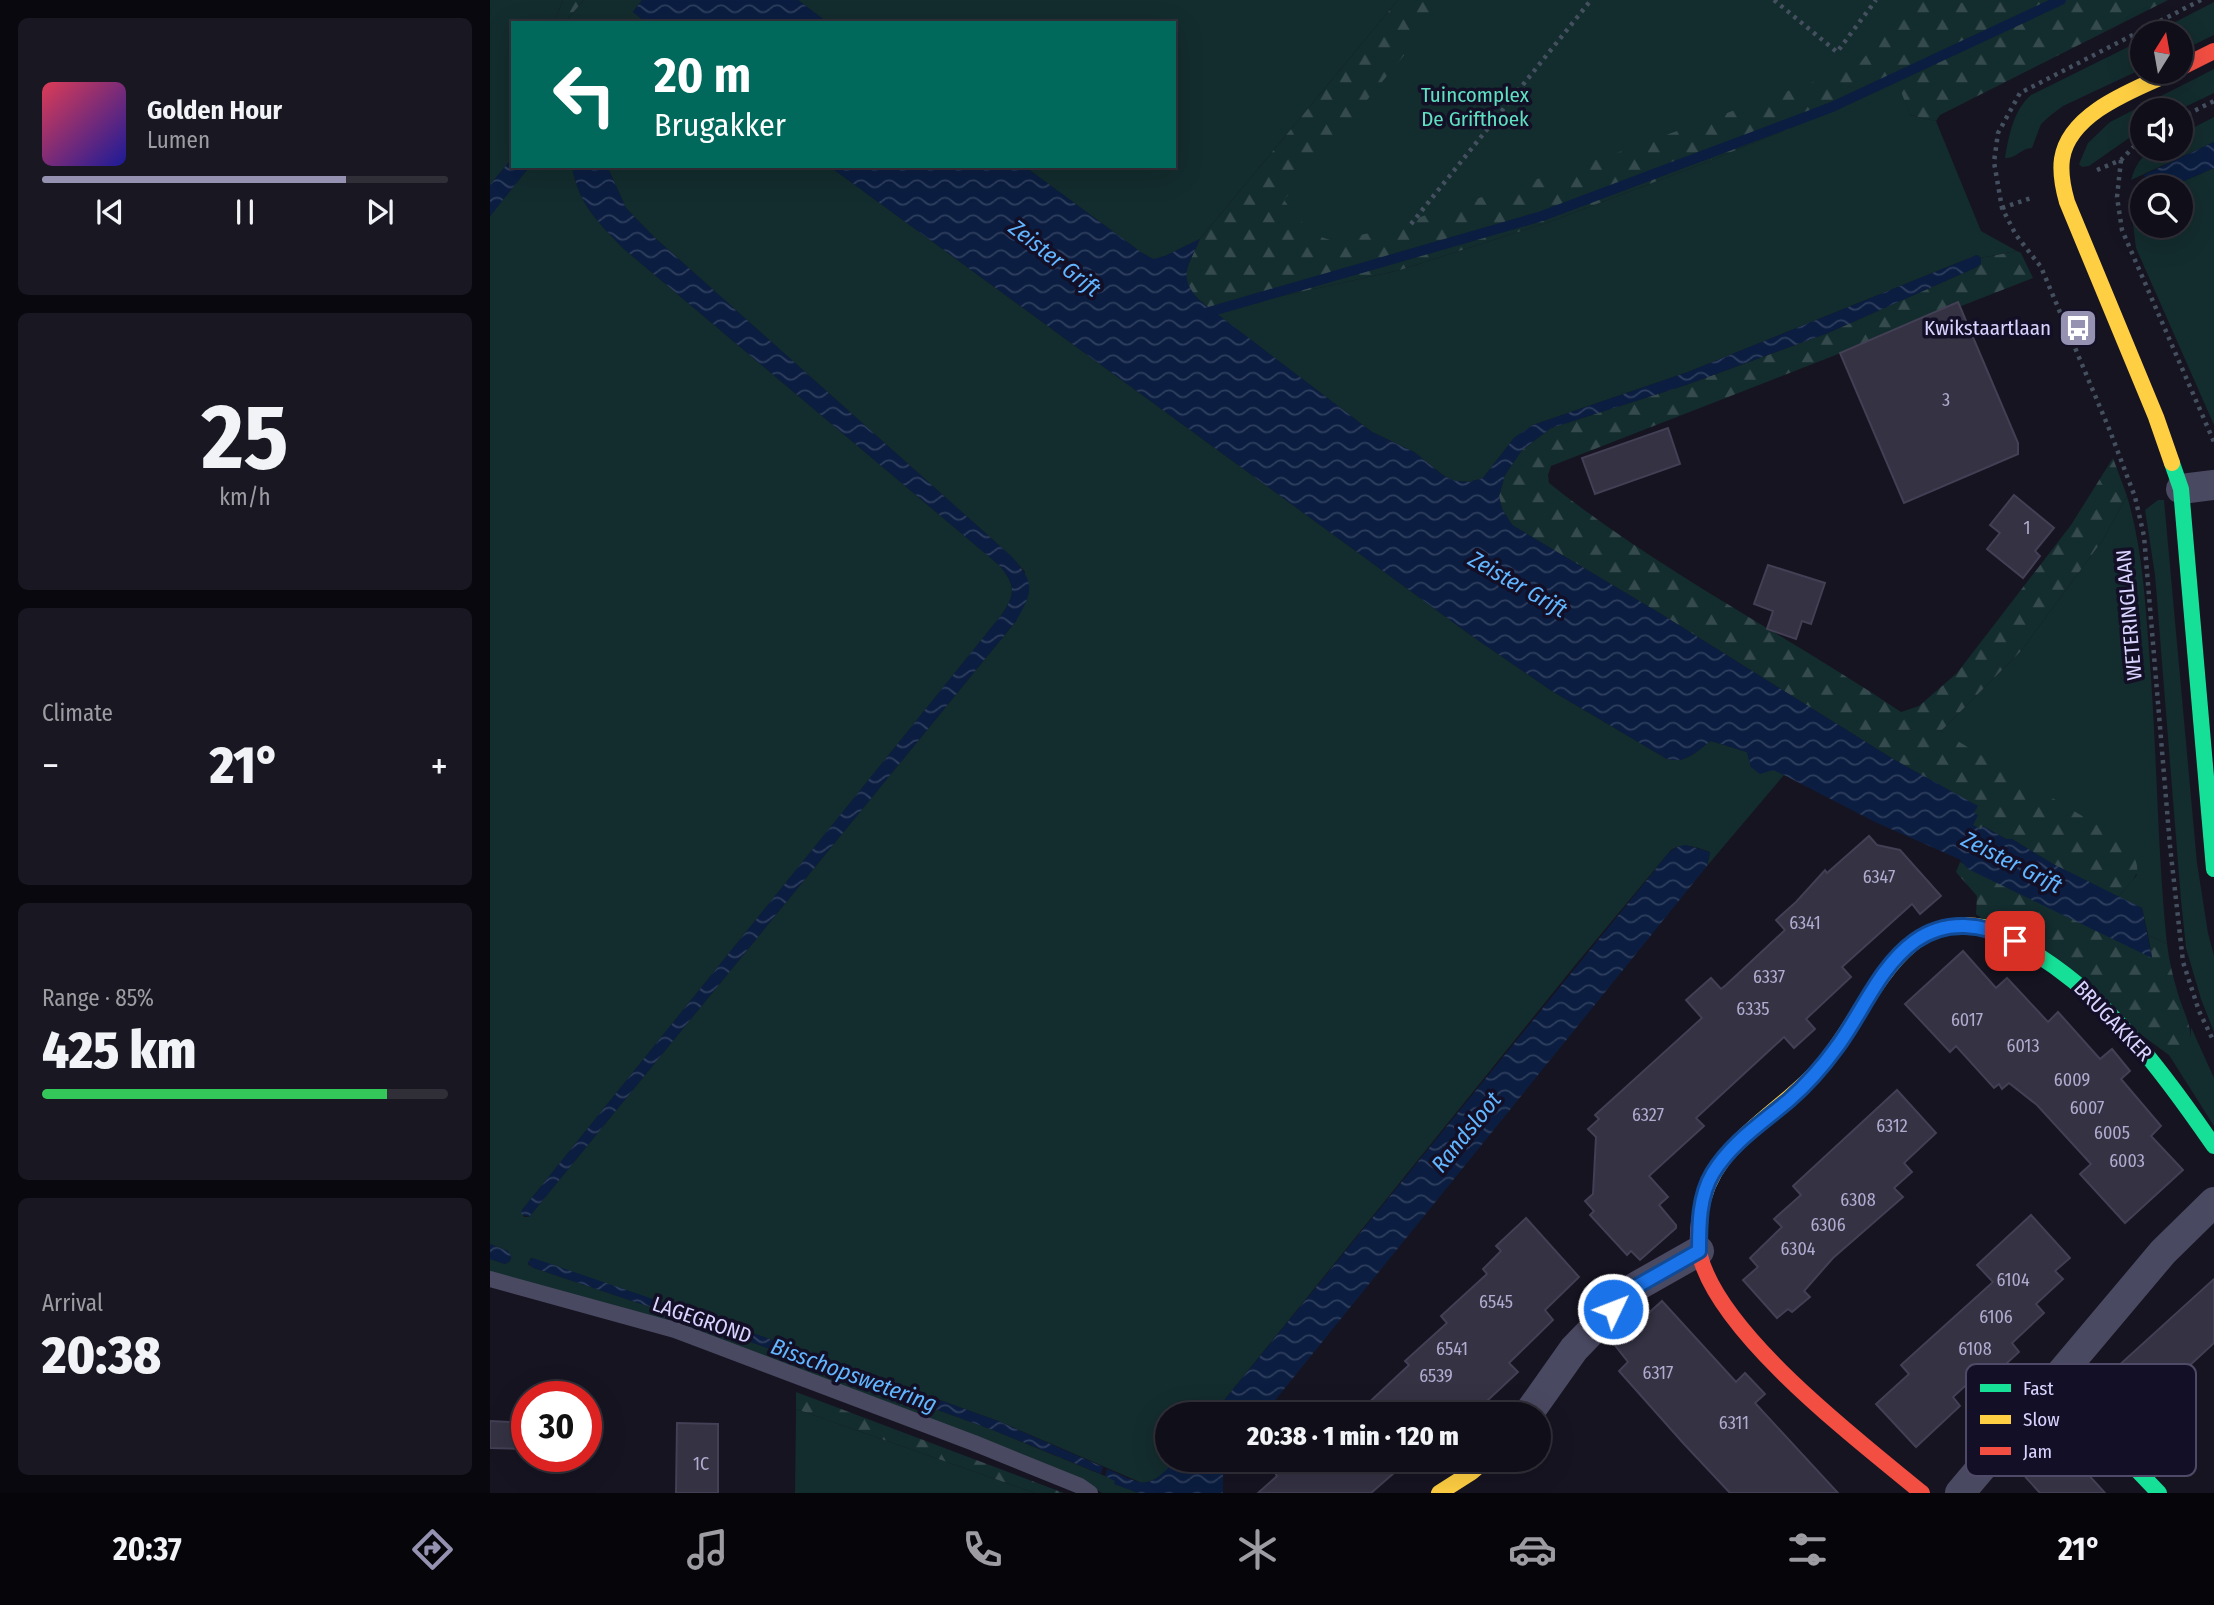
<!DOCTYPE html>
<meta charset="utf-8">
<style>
body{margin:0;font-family:"Fira Sans Condensed",sans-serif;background:#191822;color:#f1f3f6;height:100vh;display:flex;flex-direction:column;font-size:26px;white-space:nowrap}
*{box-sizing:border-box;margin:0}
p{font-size:23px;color:#9c9ca2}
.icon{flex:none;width:38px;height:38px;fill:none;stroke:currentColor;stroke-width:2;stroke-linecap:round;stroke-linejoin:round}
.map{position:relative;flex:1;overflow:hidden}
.drawer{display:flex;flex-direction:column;gap:18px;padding:18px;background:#09080e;width:490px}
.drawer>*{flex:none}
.top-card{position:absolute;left:21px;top:21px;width:665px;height:147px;border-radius:0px;box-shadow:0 7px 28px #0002,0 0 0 2px #302f38;background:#00695c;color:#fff;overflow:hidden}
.needle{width:46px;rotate:11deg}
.fabs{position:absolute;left:1640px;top:21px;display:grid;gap:14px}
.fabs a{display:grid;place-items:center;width:63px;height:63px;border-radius:50%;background:#100f19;box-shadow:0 7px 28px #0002,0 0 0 2px #302f38;font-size:35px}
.speed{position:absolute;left:21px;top:1381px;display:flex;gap:14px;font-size:35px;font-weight:700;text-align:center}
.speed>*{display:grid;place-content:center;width:91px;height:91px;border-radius:50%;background:#100f19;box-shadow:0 7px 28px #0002,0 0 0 2px #302f38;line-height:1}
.speed .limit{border:10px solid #d22;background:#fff;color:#111}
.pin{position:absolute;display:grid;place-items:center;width:60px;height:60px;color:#fff;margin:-30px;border-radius:14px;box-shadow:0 4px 10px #0006}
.me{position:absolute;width:77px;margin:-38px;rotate:47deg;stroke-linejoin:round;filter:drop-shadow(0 0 5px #0008)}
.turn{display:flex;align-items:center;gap:24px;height:147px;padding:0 28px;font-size:32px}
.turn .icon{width:91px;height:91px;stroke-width:2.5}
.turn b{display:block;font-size:49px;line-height:60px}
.big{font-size:52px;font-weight:800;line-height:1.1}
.drawer .tile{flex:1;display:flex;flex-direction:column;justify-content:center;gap:10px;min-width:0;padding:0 24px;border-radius:10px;background:#191822}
.drawer .dial{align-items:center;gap:0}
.dial b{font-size:91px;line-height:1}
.song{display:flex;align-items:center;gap:21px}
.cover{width:84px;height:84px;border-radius:10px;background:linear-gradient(135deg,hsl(350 70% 55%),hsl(240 70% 35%))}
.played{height:7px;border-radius:4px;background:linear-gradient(90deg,#9591b1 75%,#302f38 75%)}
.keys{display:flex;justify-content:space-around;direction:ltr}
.heat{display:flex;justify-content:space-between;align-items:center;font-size:38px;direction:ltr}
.charge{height:10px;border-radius:5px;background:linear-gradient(90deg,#34c759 85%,#302f38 0)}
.trip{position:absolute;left:665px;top:1402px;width:396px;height:70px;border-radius:35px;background:#100f19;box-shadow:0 7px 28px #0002,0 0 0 2px #302f38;font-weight:800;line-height:70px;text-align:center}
.tabs{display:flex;height:112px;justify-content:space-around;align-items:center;background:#06060a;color:#9c9ca2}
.tabs .icon{width:49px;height:49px}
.tabs .selected{color:#9591b1}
.tabs b{font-size:32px;color:#f1f3f6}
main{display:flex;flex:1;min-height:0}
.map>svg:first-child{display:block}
</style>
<main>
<section class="drawer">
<div class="tile">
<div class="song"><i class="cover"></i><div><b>Golden Hour</b><p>Lumen</p></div></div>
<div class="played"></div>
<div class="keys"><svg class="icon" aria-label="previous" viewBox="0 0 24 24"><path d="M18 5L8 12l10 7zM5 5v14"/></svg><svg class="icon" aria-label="pause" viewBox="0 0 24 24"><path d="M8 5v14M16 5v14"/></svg><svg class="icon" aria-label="next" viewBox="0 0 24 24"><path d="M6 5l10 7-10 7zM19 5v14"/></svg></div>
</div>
<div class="tile dial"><b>25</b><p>km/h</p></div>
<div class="tile"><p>Climate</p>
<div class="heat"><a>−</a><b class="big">21°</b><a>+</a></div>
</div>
<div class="tile"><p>Range · 85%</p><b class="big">425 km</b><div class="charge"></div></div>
<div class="tile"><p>Arrival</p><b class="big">20:38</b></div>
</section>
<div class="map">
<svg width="1724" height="1493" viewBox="0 0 1724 1493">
<defs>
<pattern id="forest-firs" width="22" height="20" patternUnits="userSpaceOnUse" patternTransform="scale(1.75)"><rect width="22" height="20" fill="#132c2d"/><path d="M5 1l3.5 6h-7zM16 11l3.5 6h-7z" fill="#354a4c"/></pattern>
<pattern id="water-waves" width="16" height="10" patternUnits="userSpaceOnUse" patternTransform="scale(1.75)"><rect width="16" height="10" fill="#0b1e41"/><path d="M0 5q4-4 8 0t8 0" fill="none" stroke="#2e3e5e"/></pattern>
</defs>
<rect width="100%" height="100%" fill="#161421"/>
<g fill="#132c2d">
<path d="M0,0H73L64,23H23V157L0,185Z"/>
<path d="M94,0H152L143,12L157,23H74Z"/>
<path d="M308,0H908L710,239L675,256L663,259L652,253L534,166H684V23H338Z"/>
<path d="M935,0H1548L1395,73L821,258L768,204Z"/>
<path d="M1724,2V35L1691,51L1690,33H1664Z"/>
<path d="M1652,40V69L1573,106L1561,115L1551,124L1542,148C1531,148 1526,159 1515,158C1519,135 1523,111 1541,95Z"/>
<path d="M1724,69V93L1689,110H1652V129L1599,166L1592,167L1589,164L1598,143L1620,122Z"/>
<path d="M1408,81L1420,115L1446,121L1491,231L1527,251L1491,258L1487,255L1198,372L1043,425L1024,438L993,478L979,482L966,481L954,476L924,452L882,432L723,311L910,270L1062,221L1212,164L1354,106Z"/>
<path d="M1724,117V142L1641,180C1650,150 1663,149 1690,149L1691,134Z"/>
<path d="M40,166H82C88,204 109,223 134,249L509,565C513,570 519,577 521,584C527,601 506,621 497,633L32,1210L34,1217H39L526,621L535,572L521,556L164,237L136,208L117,166H339L982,636L1062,691L1177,759C1197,764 1206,751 1221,741L1257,752L1261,767L1284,770L1294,775L1217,866L1220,852C1206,847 1194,842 1181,850L1087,963L723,1414H677V1460H686C675,1472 668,1481 652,1483L508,1421L271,1336L41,1258L38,1264L41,1267L220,1327L503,1430L615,1476L626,1481L625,1484L649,1493H612L601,1486L0,1273V1259L15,1264L20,1261L21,1256L18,1251L0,1244V216Z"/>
<path d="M1724,168V425L1646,248L1641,208L1652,201V226H1690V187H1680Z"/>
<path d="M1637,496C1652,546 1655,598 1659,650C1667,748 1667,846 1677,944L1658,935L1652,908L1628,897L1647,875L1451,731L1531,651L1612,541Z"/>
<path d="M1668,500H1674L1707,863L1718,933L1724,956V1032L1711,999L1696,948L1691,900L1665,575L1655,510Z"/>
<path d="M1701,1027L1724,1078V1126L1679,1055L1701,1037Z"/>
<path d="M306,1409L545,1493H305Z"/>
</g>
<g fill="url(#forest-firs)">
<path d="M73,0H94L74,23H64Z"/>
<path d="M908,0H960L794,200L808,219L831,237L843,241L884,232L1118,156L1367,66L1423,0H1467L1472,3L1484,0H1678L1450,115L1446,121L1420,115L1407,81L1354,106L1212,164L1062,221L910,270L723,311C685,282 693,277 710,239Z"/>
<path d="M1527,251L1531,253L1543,278L1061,466L1058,475L1059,483C1169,571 1295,634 1411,712L1429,706L1467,673L1581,525L1623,458L1637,496L1612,541L1531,651L1451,731L1637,843C1654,873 1649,873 1628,897L1563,864L1522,839H1516L1493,826L1491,830L1482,825L1487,816L1484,813L1487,806L1403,759L1171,614L1022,525L1012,509L1009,496L1015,475L1032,450L1061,428L1196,385L1338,333L1487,267L1491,264V258Z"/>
<path d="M1470,862L1662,957L1658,935L1677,944C1679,961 1683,977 1688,994C1693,1012 1719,1058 1679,1055L1486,914L1487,896L1466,872Z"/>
<path d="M306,1392L574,1493H545L306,1409Z"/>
</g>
<g fill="url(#water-waves)">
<path d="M152,0H308L338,23H157L143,12Z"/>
<path d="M1724,142V168L1680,187H1659L1654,175Z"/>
<path d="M23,157V166H40L0,216V185Z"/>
<path d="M82,166H117L136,208L164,237L521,556C545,583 544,590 526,621L39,1217L31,1214L32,1210L497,633C506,621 527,601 521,584C519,577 513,570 509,565L134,249C109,223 88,204 82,166Z"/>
<path d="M339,166H534L652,253L663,259L675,256L710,239C698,266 687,276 710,301L882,432L924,452L954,476L966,481L979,482L993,478L1024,438L1043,425L1198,372L1487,255L1491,258V264L1487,267L1338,333L1196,385L1061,428L1032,450L1015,475L1009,496L1012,509L1022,525L1171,614L1403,759L1488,806L1484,813L1488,815L1483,825L1491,829L1493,826L1516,839H1522L1563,864L1652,908L1662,958L1478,869L1469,859L1385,822L1294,775L1283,770L1270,774L1261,767L1257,752L1221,741C1206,751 1197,764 1177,759L1062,691L982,636Z"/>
<path d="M1196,845L1220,852L1217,866L774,1414H723L1165,870C1174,859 1181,846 1196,845Z"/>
<path d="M0,1244L18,1251L21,1256L20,1261L15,1264L0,1259Z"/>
<path d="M43,1258L271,1336L508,1421L613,1467L611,1474L503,1430L220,1327L41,1267L38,1262Z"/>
<path d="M686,1460H741L733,1475V1493H649L624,1484L625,1481L615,1476L617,1469C655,1485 656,1492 686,1460Z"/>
</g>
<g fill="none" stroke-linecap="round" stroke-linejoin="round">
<path stroke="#0b1e41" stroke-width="10" d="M712,314L1052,216L1342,107L1571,0"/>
</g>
<g fill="#343243" stroke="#433f54" stroke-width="2">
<path d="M1468,302L1528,443V454L1414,503L1350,353Z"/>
<path d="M1178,428L1190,464L1105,494L1092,458Z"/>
<path d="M1524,495L1564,528L1545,551L1550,556L1533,578L1497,549L1510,533L1500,525Z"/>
<path d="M1278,565L1335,583L1321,624L1312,621L1306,639L1277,629L1283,611L1264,604Z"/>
<path d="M1379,836L1387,845L1410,850L1451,896L1430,914L1422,904L1352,967L1361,977L1316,1019L1325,1029L1304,1048L1294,1037L1206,1118L1214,1126L1159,1176L1178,1197L1169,1205L1186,1225V1228L1150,1260L1141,1251L1137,1255L1100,1215L1104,1211L1095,1201L1103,1194L1106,1137L1098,1129L1109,1119L1105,1115L1212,1018L1196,1000L1221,978L1231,989L1236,985L1295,930L1286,920L1306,902L1335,870L1337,873Z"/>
<path d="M1473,951L1506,988L1517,978L1558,1022L1568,1012L1610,1059L1622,1049L1640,1071L1631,1079L1671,1126L1661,1136L1693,1170L1635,1223L1590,1174L1601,1164L1547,1105L1519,1083L1512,1089L1509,1084L1504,1088L1466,1046L1460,1052L1415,1004Z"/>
<path d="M1407,1090L1446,1133L1414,1163L1422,1172L1404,1188L1413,1197L1343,1258L1314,1291L1320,1297L1302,1312L1298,1309L1287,1318L1253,1280L1268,1267L1260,1258L1292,1227L1284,1219L1311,1195L1303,1186Z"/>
<path d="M1541,1215L1580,1258L1565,1271L1573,1279L1546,1304L1554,1313L1522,1343L1529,1352L1506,1373L1498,1365L1463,1397L1470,1406L1426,1447L1386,1404L1419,1374L1411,1365L1503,1282L1487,1265Z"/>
<path d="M1036,1218L1089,1277L1055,1310L1063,1320L1019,1363L1028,1372L983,1414H878L873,1408L919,1365L915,1361L957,1323L951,1316L997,1274L993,1269L1011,1251L1006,1246Z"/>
<path d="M1724,1279V1343L1658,1404L1653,1399L1643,1408L1615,1378Z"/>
<path d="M1172,1301L1246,1382L1255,1373L1275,1394L1265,1403L1348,1493H1240L1194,1444L1129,1371L1138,1362L1124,1344Z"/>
<path d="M0,1421L37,1423V1449L0,1448Z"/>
<path d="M187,1423L228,1424V1493H186Z"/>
<path d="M1558,1430L1585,1460L1615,1493H1550L1531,1472L1537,1467L1528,1457Z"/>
<path d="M795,1460H931L924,1466L919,1460L881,1493H768L787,1476L783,1470Z"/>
</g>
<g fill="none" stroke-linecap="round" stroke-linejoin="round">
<g stroke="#44505f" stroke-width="4.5" stroke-dasharray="3.5 5" stroke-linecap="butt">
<path d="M1284,0L1347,52L1386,0"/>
<path d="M1711,0L1530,93L1508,133L1504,162L1512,208L1526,235L1551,267L1620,431L1645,497L1654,536L1680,846L1693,962L1709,1011L1724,1042"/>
<path d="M1690,118L1724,101"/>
<path d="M1631,160L1627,197L1632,230L1724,442"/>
<path d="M1607,170L1631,160L1652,138"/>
<path d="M1512,208L1541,198"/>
<path d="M921,224L1101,0"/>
</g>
<path stroke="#4a4962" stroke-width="16" d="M0,1279L185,1330L484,1443L590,1486L600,1493"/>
<g stroke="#4a4962" stroke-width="30">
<path d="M1691,489L1724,485"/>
<path d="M1038,1414L1084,1349L1142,1289L1209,1251"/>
<path d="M1470,1493L1673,1252L1724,1202"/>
</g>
<g stroke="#16e098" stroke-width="16">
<path d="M1682,463L1691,489L1724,869"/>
<path d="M1493,927C1511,932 1526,941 1541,951C1619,998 1673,1072 1724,1146"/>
<path d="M1563,1382L1669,1493"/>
</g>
<g stroke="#ffcf43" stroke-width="16">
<path d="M1682,463L1666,417L1577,202C1573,188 1570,173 1572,159C1579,112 1646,89 1683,72"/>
<path d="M1214,1197C1229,1141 1292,1111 1330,1068C1364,1029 1383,977 1422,944C1441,928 1469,922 1493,927"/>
<path d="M949,1493L982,1472L996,1460"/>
</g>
<g stroke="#f24e42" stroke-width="16">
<path d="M1690,68L1724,51"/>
<path d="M1214,1197C1209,1216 1205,1237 1210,1256C1231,1336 1368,1440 1432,1493"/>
</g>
</g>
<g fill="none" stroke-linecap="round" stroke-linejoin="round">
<g stroke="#114b97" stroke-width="18">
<path id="route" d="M1123,1309L1142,1289L1209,1251C1209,1225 1209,1196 1223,1173C1242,1142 1272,1123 1299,1100C1316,1085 1333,1066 1346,1048C1372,1014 1388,968 1425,941C1456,919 1493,923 1525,941"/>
</g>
<use href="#route" stroke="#1a73e8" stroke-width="12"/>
</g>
<defs>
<g id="bus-square" transform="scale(2.0125)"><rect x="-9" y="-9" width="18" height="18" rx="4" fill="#9591b1" stroke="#130f26"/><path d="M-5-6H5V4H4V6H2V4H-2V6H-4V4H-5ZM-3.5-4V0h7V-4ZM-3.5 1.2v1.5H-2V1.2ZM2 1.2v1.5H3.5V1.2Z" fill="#fff"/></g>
</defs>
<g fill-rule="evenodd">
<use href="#bus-square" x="1588" y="328"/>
</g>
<g text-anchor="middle" stroke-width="7" stroke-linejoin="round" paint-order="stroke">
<g font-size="18" fill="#b0acd0">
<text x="1456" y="406">3</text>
<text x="1537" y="534">1</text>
<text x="1389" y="883">6347</text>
<text x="1315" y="929">6341</text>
<text x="1279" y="983">6337</text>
<text x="1263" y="1015">6335</text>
<text x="1477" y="1026">6017</text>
<text x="1533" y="1052">6013</text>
<text x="1582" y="1086">6009</text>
<text x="1597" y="1114">6007</text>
<text x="1158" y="1121">6327</text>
<text x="1402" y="1132">6312</text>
<text x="1622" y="1139">6005</text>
<text x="1637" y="1167">6003</text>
<text x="1368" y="1206">6308</text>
<text x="1338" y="1231">6306</text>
<text x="1308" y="1255">6304</text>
<text x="1523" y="1286">6104</text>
<text x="1006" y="1308">6545</text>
<text x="1506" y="1323">6106</text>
<text x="962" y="1355">6541</text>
<text x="1485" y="1355">6108</text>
<text x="1168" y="1379">6317</text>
<text x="946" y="1382">6539</text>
<text x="1244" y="1429">6311</text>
<text x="211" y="1470">1C</text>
</g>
<g font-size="21" fill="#5fe0c0" stroke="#130f26">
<text x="985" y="102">Tuincomplex<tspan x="985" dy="24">De Grifthoek</tspan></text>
</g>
<g font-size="21" fill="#d9d4ff" stroke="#130f26" text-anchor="end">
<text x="1561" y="335">Kwikstaartlaan</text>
</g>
<g font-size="21" fill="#d9d4ff" stroke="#130f26">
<text transform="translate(1639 615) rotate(-95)" y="7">WETERINGLAAN</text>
<text transform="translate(1623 1021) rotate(46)" y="7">BRUGAKKER</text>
<text transform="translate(212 1320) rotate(19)" y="7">LAGEGROND</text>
</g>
<g font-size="23" font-style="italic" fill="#62b6ff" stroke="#130f26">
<text transform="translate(565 258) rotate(38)" y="8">Zeister Grift</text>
<text transform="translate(1028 584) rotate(30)" y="8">Zeister Grift</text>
<text transform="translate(1522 862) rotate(27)" y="8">Zeister Grift</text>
<text transform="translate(976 1132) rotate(-51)" y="8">Randsloot</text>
<text transform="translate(364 1375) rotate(20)" y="8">Bisschopswetering</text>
</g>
</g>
<rect x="1476" y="1364" width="230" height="112" rx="10" fill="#130f26" stroke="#4e4a67" stroke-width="2"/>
<rect x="1490" y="1384" width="31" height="8" fill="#16e098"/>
<rect x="1490" y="1415" width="31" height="9" fill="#ffcf43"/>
<rect x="1490" y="1447" width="31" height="8" fill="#f24e42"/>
<g font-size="19" fill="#d9d4ff">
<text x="1533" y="1395">Fast</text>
<text x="1533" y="1426">Slow</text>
<text x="1533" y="1458">Jam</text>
</g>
</svg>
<div class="fabs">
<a><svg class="needle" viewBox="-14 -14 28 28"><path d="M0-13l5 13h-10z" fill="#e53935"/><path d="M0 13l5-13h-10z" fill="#9c9ca2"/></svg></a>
<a><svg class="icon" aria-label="sound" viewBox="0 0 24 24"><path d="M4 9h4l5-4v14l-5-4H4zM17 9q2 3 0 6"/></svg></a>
<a><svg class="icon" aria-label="search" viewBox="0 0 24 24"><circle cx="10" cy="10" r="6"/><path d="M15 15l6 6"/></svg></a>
</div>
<div class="speed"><div class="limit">30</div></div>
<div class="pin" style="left:1525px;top:941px;background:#d93025"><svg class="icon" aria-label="arrive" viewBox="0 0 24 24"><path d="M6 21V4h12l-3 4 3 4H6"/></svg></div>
<svg class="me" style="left:1123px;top:1309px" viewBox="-20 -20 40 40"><circle r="17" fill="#1a73e8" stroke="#fff" stroke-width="3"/><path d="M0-11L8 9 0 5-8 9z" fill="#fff"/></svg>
<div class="trip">20:38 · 1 min · 120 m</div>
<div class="top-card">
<div class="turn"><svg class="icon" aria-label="left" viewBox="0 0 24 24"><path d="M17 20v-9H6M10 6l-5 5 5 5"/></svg><div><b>20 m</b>Brugakker</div></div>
</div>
</div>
</main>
<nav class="tabs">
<b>20:37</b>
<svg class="icon selected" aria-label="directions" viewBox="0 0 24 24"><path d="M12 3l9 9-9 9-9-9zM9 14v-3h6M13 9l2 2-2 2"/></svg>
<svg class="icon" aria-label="music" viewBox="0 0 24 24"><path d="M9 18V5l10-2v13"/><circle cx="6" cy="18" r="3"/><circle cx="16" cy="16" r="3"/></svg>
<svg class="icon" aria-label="phone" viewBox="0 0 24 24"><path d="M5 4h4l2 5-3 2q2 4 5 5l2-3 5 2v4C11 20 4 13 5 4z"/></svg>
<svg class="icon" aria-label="climate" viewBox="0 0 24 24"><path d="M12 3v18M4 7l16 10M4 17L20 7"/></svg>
<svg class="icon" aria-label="car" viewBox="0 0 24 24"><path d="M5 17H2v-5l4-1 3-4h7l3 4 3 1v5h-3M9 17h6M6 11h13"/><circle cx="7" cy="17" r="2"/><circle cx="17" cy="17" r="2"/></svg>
<svg class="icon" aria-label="filters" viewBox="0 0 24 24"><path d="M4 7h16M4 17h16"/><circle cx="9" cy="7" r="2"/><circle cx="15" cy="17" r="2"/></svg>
<b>21°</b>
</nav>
